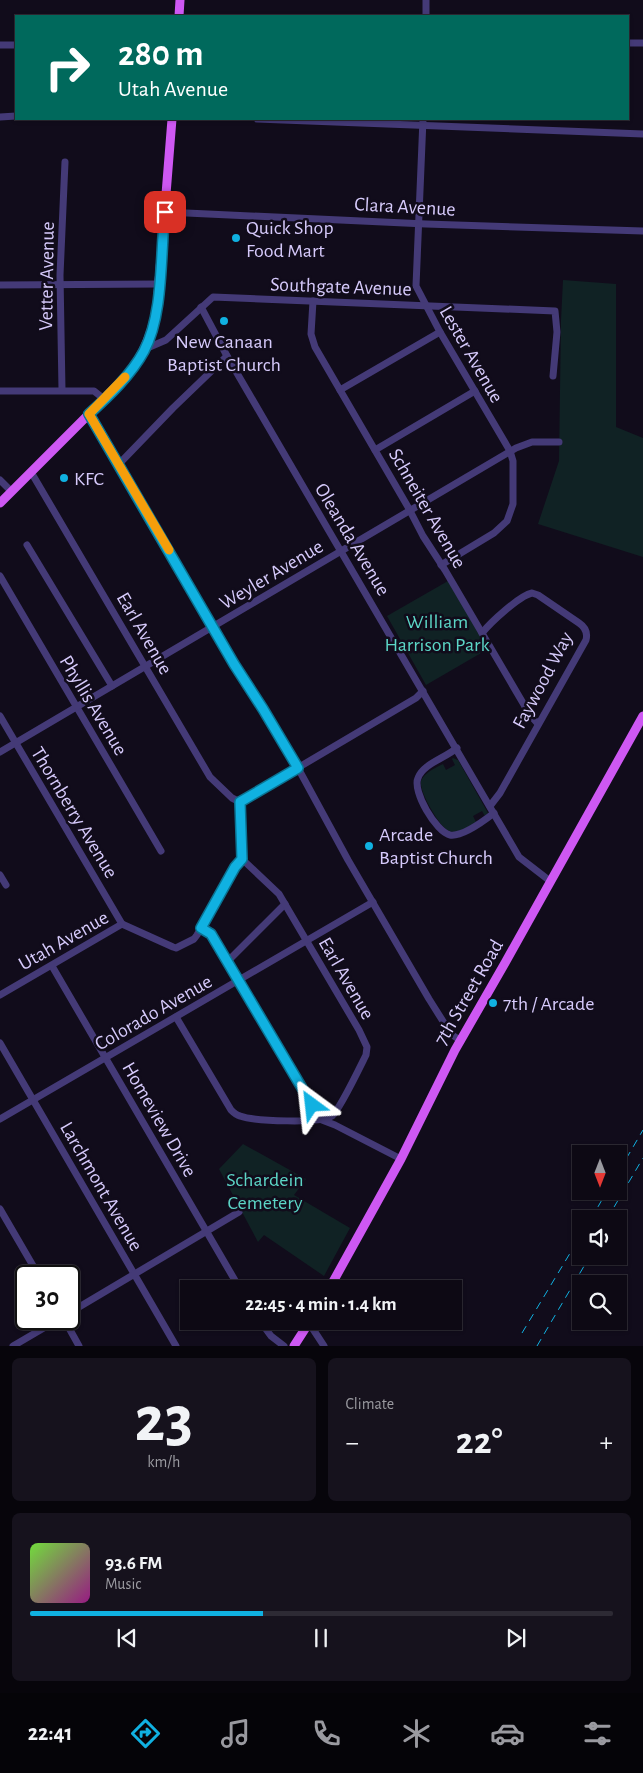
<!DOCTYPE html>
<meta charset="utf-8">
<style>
body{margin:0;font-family:"Alegreya Sans",sans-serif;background:#16121d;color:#f1f3f6;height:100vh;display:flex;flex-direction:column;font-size:19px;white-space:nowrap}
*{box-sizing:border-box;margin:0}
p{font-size:16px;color:#9a9aa0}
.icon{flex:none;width:28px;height:28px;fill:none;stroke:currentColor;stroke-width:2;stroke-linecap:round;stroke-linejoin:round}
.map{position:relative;height:1346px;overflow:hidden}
.panel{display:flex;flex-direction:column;gap:12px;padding:12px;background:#07050b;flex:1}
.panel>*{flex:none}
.banner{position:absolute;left:15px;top:15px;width:614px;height:105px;border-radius:0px;box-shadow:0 1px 4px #0004,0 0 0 1px #2d2a34;background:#00695c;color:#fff;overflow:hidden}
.needle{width:32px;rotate:180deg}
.fabs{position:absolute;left:572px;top:1145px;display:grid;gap:10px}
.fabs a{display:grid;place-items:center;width:55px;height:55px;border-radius:0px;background:#0d0914;box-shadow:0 1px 4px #0004,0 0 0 1px #2d2a34;font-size:25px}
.speed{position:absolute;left:15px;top:1265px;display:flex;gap:10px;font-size:25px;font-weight:700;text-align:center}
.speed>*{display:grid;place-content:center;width:65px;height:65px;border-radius:50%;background:#0d0914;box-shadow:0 1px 4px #0004,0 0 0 1px #2d2a34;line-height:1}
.speed .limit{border:2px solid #111;border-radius:8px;background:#fff;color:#111}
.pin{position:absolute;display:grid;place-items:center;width:42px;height:42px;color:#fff;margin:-21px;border-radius:10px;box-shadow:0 2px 8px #0006}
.me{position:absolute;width:55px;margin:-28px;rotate:330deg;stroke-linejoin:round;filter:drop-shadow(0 0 4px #0008)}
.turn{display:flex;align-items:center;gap:18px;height:105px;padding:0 20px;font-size:22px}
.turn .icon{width:65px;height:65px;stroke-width:2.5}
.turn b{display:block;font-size:35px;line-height:42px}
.big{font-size:38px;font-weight:700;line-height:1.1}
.panel .widget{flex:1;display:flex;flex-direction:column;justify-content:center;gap:8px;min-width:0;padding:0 18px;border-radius:8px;background:#16121d}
.panel .dial{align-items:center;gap:0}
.dial b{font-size:65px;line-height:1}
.song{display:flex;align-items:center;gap:15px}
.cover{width:60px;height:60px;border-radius:8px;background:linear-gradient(135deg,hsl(100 70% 55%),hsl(310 70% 35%))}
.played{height:5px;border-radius:2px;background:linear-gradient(90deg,#10b1e1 40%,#2d2a34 40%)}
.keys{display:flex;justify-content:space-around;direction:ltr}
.heat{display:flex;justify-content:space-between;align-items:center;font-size:28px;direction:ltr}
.panel .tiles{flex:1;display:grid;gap:12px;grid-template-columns:1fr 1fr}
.widget:last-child{grid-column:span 2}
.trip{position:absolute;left:180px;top:1280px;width:282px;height:50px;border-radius:0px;background:#0d0914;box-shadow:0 1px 4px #0004,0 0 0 1px #2d2a34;font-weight:700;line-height:50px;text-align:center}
.tabs{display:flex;height:80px;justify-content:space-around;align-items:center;background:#050408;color:#9a9aa0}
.tabs .icon{width:35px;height:35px}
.tabs .current{color:#10b1e1}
.tabs b{font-size:22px;color:#f1f3f6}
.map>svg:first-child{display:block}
</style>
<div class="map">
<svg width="643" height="1346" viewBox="0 0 643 1346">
<rect width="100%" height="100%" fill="#110c1b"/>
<g fill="#102224">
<path d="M563,280L616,284V427L643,438V557L538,524L559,461L561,320Z"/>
<path d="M448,581L488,649L426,685L387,616Z"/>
<path d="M453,758L458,760L488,813L485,816L482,811L473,816L476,822C470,826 462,832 454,832C450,832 446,830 444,827C437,821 419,791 421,781C424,773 435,768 443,764L446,770L455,765L452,759Z"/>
<path d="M243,1144L306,1179L294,1195L350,1228L324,1276L264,1235L258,1242L219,1169Z"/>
</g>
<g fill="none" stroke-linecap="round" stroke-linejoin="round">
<g stroke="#443a77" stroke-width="7">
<path d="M426,16V0"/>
<path d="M628,43H643"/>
<path d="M0,45H16"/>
<path d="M0,117L16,116"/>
<path d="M257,119L643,134"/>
<path d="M423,119L416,286L440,332L510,451L513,461V504L507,521L494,533L441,565"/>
<path d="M165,212L426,224L643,231"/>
<path d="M0,285L159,284"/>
<path d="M313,301L311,334L315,347L408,507L423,536L445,570L530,715L538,724"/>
<path d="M201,307L227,356L519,857L550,881"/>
<path d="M145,349L166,340L213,297L555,311L557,332L553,376"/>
<path d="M62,390L60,275L65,162"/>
<path d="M340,390L440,332"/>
<path d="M0,391H94L104,399"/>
<path d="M89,414L217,634L298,768L348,860L429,999L451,1034L461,1041"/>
<path d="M375,450L475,391"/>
<path d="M119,464L173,408L227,356"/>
<path d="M31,472L210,777L232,798L240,802"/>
<path d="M0,480L11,491"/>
<path d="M27,545L112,686"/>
<path d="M0,576L161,851"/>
<path d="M482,633C491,622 519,596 532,593L538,595L579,623C585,627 588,632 586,640L500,793L490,806"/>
<path d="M0,716L122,924"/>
<path d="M457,748C445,758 423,764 418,778C412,791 436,832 450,835C462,837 485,820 494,813"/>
<path d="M0,752L516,448L532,442H559"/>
<path d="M240,802L416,698L423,691"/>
<path d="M0,875L6,885"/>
<path d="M201,928L211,934L322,1120L335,1125L401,1159"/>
<path d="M227,962L285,904"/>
<path d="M52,966L240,1289"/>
<path d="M0,995L122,924L173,947L176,948L194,939L197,935L235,867L242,859L240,802"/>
<path d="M176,1017L231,1110C234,1113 236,1115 240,1116C254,1121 321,1124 332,1116C340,1109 360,1067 366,1055L367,1047L359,1030L279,894L242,859"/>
<path d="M0,1043L176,1346"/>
<path d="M0,1119L373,902"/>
<path d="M0,1209L39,1276"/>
<path d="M69,1313L239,1212"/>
<path d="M64,1319L79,1346"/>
<path d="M260,1321L271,1336L284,1346"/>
<path d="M309,1323L324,1346"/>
<path d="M13,1346L59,1319"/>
</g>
<g stroke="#ce58f3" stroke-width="9">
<path d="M179,16L180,0"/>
<path d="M0,503L123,380C143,356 151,337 157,307L172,119"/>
<path d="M329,1289L401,1159L455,1050L505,963L643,716"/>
<path d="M294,1346L310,1321"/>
</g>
<g stroke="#10b1e1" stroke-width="1" stroke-dasharray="8 6" stroke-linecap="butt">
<path d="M619,1171L643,1130"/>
<path d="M591,1219L607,1191"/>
<path d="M607,1219L643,1158"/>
<path d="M522,1333L581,1235"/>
<path d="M537,1346L590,1256"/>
</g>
</g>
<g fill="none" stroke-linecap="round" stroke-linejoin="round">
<g stroke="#0a7392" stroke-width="12">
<path id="route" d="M165,212C160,254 164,313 144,351C131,375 109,396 89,414L234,664L263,709L298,768L240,802L242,859L235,867L201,928L211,934L312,1105"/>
</g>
<use href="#route" stroke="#10b1e1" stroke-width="9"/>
<path stroke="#f59e0b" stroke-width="9" d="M125,377L89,414L169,550"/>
</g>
<g fill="#10b1e1" stroke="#110c1b" stroke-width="2">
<circle cx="236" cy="238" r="5"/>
<circle cx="224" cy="321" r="5"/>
<circle cx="64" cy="478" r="5"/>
<circle cx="369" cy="846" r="5"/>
<circle cx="493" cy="1003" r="5"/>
</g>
<g text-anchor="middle" stroke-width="5" stroke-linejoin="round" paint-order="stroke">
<g font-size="20" fill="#d6cafb" stroke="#110c1b">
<text transform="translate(405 206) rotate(3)" y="7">Clara Avenue</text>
<text transform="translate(46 276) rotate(-89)" y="7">Vetter Avenue</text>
<text transform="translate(341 286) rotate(2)" y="7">Southgate Avenue</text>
<text transform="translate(472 354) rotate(60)" y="7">Lester Avenue</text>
<text transform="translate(428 508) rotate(60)" y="7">Schneiter Avenue</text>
<text transform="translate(353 539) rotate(59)" y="7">Oleanda Avenue</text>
<text transform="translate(271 574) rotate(-31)" y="7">Weyler Avenue</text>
<text transform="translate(145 633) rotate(60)" y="7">Earl Avenue</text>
<text transform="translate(542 680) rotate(-62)" y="7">Faywood Way</text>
<text transform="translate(94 705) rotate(59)" y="7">Phyllis Avenue</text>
<text transform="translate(75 812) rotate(59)" y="7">Thornberry Avenue</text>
<text transform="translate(63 940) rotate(-30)" y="7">Utah Avenue</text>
<text transform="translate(347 978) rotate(60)" y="7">Earl Avenue</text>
<text transform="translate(468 992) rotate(-60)" y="7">7th Street Road</text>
<text transform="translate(153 1012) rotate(-30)" y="7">Colorado Avenue</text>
<text transform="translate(160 1119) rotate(60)" y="7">Homeview Drive</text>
<text transform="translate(102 1186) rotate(60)" y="7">Larchmont Avenue</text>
</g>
<g font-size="20" fill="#d6cafb" stroke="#110c1b" text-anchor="start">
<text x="246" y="234">Quick Shop<tspan x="246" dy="23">Food Mart</tspan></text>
<text x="224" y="348" text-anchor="middle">New Canaan<tspan x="224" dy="23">Baptist Church</tspan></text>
<text x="74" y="485">KFC</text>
<text x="379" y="841">Arcade<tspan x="379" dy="23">Baptist Church</tspan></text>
<text x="503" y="1010">7th / Arcade</text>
</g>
<g font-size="20" fill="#5cd5c6" stroke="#110c1b">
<text x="437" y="628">William<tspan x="437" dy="23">Harrison Park</tspan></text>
<text x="265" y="1186">Schardein<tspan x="265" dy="23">Cemetery</tspan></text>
</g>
</g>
</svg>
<div class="fabs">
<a><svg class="needle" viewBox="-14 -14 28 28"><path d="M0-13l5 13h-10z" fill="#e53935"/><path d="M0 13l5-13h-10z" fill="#9a9aa0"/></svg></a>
<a><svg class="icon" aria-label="sound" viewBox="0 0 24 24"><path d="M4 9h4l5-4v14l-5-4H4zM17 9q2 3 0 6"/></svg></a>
<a><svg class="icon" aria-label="search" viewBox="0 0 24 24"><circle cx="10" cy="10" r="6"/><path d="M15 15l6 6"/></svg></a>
</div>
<div class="speed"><div class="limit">30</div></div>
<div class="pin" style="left:165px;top:212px;background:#d93025"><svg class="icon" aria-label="arrive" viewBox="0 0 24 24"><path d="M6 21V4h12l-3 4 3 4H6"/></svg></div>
<svg class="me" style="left:312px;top:1105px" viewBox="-20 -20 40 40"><path d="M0-17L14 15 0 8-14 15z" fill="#10b1e1" stroke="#fff" stroke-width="4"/></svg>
<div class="trip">22:45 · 4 min · 1.4 km</div>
<div class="banner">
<div class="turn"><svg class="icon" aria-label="right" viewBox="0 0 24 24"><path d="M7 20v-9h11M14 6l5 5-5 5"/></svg><div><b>280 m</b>Utah Avenue</div></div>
</div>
</div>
<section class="panel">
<div class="tiles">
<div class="widget dial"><b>23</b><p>km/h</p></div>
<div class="widget"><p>Climate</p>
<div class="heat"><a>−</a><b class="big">22°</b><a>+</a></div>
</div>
<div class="widget">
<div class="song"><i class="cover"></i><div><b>93.6 FM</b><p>Music</p></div></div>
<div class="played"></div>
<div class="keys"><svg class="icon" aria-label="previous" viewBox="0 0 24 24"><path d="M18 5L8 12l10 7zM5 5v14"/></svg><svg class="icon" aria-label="pause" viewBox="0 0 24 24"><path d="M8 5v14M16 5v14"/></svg><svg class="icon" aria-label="next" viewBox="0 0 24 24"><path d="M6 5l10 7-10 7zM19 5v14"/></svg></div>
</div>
</div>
</section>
<nav class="tabs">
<b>22:41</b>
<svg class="icon current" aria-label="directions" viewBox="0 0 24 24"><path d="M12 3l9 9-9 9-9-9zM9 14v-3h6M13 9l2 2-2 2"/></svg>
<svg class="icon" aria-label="music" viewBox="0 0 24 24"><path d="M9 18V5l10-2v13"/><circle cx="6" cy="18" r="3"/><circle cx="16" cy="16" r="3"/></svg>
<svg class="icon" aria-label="phone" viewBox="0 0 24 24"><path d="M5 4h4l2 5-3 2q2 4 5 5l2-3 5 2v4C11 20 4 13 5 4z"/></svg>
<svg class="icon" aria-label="climate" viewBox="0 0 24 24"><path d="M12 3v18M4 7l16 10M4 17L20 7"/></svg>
<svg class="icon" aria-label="car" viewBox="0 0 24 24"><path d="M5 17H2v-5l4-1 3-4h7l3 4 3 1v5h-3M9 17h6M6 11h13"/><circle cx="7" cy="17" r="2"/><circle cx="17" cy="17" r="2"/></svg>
<svg class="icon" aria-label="filters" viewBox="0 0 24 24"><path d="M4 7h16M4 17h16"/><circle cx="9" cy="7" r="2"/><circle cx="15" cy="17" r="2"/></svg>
</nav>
